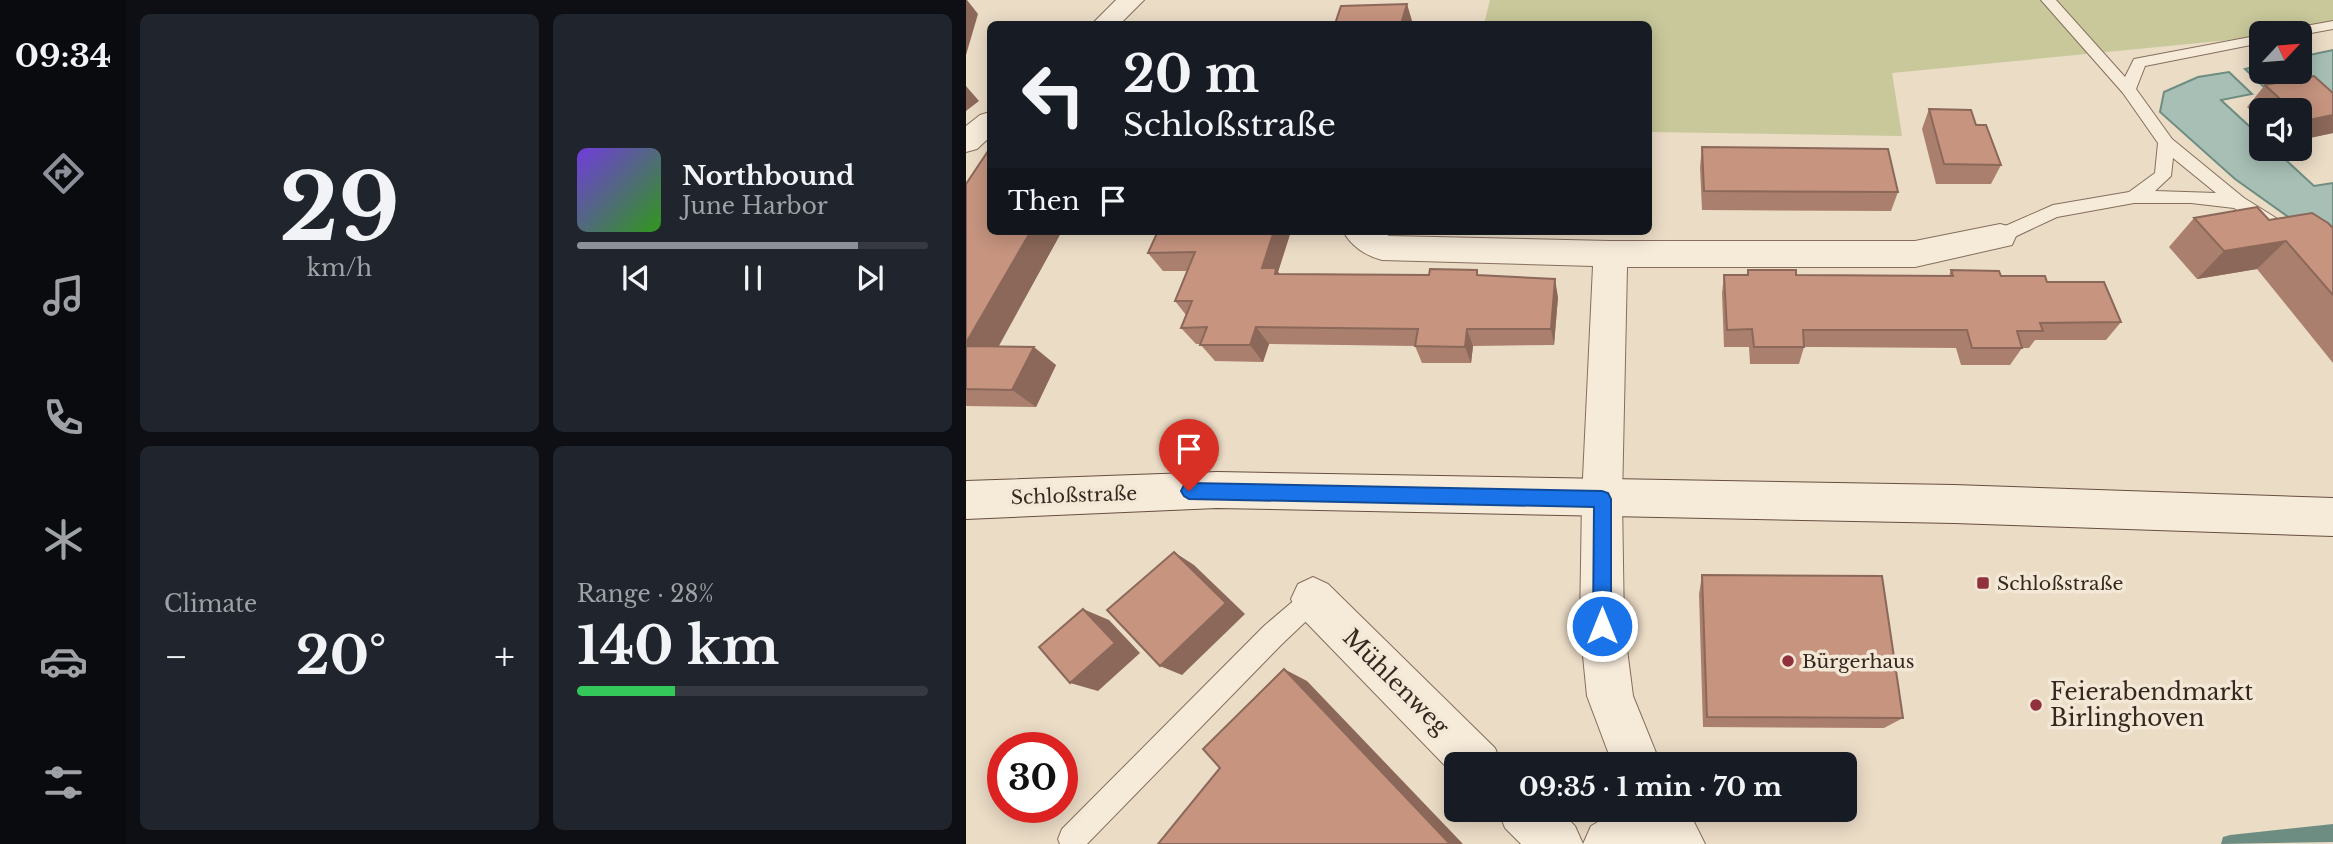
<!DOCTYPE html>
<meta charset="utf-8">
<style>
body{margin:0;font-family:"Libre Baskerville",serif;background:#20242c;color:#f1f3f6;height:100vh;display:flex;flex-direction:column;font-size:26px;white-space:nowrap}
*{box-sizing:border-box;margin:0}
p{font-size:23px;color:#9ea1a6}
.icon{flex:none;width:38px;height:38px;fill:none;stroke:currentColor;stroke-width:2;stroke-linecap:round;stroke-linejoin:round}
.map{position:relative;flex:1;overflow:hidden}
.details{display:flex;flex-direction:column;gap:14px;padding:14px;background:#0d0f14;width:840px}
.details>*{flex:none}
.top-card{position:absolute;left:21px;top:21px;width:665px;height:214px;border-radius:10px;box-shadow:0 4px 18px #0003;background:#171b24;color:#f1f3f6;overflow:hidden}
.needle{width:46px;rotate:64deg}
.buttons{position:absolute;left:1283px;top:21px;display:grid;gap:14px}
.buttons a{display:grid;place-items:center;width:63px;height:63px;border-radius:10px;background:#171b24;box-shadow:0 4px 18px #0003;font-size:35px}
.speed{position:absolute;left:21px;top:732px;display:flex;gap:14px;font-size:35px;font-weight:700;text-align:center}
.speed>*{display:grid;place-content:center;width:91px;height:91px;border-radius:50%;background:#171b24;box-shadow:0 4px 18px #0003;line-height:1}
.speed .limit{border:10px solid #d22;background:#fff;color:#111}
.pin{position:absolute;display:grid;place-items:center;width:60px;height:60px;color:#fff;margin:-72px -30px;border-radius:50% 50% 50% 0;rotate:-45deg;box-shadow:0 0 7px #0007}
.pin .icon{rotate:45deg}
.me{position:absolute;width:77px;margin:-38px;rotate:0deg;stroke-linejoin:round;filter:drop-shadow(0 0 5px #0008)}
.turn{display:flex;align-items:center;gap:24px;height:147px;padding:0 21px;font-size:32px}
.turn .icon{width:91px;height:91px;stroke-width:2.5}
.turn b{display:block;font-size:49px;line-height:60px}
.then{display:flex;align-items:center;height:66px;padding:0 21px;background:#0003;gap:14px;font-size:26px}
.big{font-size:52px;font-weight:800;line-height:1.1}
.details .tile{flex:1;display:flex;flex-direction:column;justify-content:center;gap:10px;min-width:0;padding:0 24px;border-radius:10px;background:#20242c}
.details .dial{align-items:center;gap:0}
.dial b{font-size:91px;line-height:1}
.song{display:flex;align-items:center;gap:21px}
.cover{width:84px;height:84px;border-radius:10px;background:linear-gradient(135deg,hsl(260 70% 55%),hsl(110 70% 35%))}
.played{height:7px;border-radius:4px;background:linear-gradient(90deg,#8c9099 80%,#363941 80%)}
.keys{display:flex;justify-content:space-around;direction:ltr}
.heat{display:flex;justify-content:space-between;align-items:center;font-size:38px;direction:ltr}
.charge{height:10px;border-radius:5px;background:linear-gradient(90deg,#34c759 28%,#363941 0)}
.details .tiles{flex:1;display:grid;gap:14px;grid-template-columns:repeat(2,1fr)}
.trip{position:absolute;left:478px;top:752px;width:413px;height:70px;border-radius:10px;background:#171b24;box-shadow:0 4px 18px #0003;font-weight:800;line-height:70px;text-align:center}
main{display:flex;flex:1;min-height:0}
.menu{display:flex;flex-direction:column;width:126px;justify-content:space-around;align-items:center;background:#090b0e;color:#9ea1a6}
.menu .icon{width:49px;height:49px}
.menu .active{color:#8c9099}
.menu b{font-size:32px;color:#f1f3f6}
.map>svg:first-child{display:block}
</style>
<main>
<nav class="menu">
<b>09:34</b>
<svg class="icon active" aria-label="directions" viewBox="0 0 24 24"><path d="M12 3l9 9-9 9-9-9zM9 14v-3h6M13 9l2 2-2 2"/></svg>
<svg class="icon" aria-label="music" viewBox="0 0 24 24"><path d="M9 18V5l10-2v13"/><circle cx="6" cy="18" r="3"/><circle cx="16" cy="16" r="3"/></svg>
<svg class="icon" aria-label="phone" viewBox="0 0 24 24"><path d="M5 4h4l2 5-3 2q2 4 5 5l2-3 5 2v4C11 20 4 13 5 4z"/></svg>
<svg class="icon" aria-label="climate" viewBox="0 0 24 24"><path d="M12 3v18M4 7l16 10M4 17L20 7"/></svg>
<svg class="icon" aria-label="car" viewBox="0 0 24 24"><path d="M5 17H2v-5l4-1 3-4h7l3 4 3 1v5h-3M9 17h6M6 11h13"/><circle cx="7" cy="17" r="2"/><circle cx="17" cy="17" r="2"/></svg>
<svg class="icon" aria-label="filters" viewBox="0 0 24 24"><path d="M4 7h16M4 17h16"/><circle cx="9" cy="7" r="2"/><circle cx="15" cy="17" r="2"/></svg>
</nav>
<section class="details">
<div class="tiles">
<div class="tile dial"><b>29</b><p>km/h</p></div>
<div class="tile">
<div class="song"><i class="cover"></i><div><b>Northbound</b><p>June Harbor</p></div></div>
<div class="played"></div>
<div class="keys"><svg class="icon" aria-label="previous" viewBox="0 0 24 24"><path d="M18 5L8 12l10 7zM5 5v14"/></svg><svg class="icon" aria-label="pause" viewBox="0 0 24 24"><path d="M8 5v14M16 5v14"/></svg><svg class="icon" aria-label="next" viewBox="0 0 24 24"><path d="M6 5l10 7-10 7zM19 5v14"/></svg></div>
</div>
<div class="tile"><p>Climate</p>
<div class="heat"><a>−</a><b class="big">20°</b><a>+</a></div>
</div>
<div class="tile"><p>Range · 28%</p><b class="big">140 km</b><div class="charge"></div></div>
</div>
</section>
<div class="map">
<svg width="1367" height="844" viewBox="0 0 1367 844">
<rect width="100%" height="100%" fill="#ebdcc6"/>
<path fill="#c8c89b" d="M524,0H1367V30L1295,33V37L926,73L936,136L684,132L682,24H518Z"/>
<g fill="#a7bfb5" stroke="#6e8d82" stroke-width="2">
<path d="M1367,50V119L1302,91L1279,69L1295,65V72H1334V57Z"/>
<path d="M1263,72L1286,94L1255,100L1295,137V149H1308L1348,186L1367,183V233L1349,236L1269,179L1194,112L1198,92L1232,77Z"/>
</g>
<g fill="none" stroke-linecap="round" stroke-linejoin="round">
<path fill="#6e8d82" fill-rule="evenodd" d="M1367,824V842L1255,844L1257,837L1264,835Z"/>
<g stroke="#856e5d" stroke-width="2">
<g id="lane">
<path d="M1075,0H1090L1159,77L1168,59L1295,35V43L1179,66L1170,89L1206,139L1278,198L1310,218L1313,223L1310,228H1298L1268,208L1225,203H1168L1091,217L1040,241H1028L1025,236L1028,231L1087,205L1163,192L1189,173L1192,143L1157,93ZM1207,158L1250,193L1189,191L1205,176Z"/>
<path d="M1367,21V29L1334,35V33H1316L1323,29Z"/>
<path d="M347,587L355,591L359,599L355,607L316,644L121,844H94L92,839L96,829L298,626L339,591Z"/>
</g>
</g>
<g stroke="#856e5d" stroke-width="2">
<g id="street">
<path d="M150,0H178L154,24H126Z"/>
<path d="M24,112V137L11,149L0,152V126L14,115Z"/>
<path d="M1034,224L1046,227L1050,236L1046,245L949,267H661L656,499L658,626L667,696L695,765H647L621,696L614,626L616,499L627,266L416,260C400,256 385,246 377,231H416L423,236L644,241H949Z"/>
<path d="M347,577L362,584L529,748L536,765H490V777L332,614L325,599L332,584Z"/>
<path d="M532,810H593L609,826L617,844H555L539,828Z"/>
<path d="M652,810H722L739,844H617L625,826Z"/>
</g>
</g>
<g stroke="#674f40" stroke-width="2">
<path id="secondary" d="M251,472L988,485L1367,498V536L988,523L251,508L0,519V481Z"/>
</g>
<use href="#lane" fill="#f6ead9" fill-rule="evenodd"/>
<use href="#street" fill="#f6ead9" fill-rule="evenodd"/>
<use href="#secondary" fill="#f6ead9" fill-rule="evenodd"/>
</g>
<g fill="#aa7f6d">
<path d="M1299,85L1367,133L1334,140V110H1295V121L1281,107Z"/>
<path d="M963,109L1010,125L1035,165L1025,184H970L956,129Z"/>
<path d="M736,147L932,192L925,211L736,210L734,167Z"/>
<path d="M0,184L24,231H96L32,346L90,365L70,407L0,406Z"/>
<path d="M1228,218L1303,220L1367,228V363L1291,269L1231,279L1203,247Z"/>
<path d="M192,231H325L312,272L314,274L513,275L592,297L588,345L507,346L505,363H456L449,346L303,344L297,362L249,361L234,344H230L215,328L220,315L209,301L222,271H197L182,253Z"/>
<path d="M782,270L830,275L983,276L985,270L1035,276L1081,282L1155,322L1140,340H1069L1063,348H1056L1044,365H995L990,348L855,347H838L833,364H784L783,347H758L756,293L758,275H781Z"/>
<path d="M736,575L937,718L918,728L737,727L733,594Z"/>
</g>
<g fill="#8b6859">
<path d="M0,0H1L12,14L0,55Z"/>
<path d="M441,4L447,24H435Z"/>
<path d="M0,86L13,101L0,111Z"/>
<path d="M1367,115V133L1334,140V126L1338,121Z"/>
<path d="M65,231H96L23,364L0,347V343Z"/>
<path d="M308,231H325L312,272L322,286L296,268Z"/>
<path d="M1320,241L1291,269L1231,279L1258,251Z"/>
<path d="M589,279L592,297L588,345L585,329Z"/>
<path d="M290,327L303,344L297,362L284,345Z"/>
<path d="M501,329L507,346L505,363L499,347Z"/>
<path d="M68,347L90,365L70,407L46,390Z"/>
<path d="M208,552L228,565L279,614L216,675L194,666Z"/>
<path d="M117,609L143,620L174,653L132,691L104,683Z"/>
<path d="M318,669L341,681L497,844H484Z"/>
</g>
<g fill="#c6947f" stroke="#8b6859" stroke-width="2">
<path d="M441,4L435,24H369L375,6Z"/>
<path d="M1348,76L1367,93V115L1338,121L1334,117V110H1326L1299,85Z"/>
<path d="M963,109L1005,110L1010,125H1020L1035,165L978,164Z"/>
<path d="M736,147L922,149L932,192L738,191Z"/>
<path d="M24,148V231H65L0,343V184Z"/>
<path d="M1291,207L1303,220L1346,213L1362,223L1367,228V295L1320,241L1258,251L1228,218Z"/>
<path d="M192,231H308L296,268H310L309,274L463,275L464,269L511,270V275L589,279L585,329H501L499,347L449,346L452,329L290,327L284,345H234L241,327L215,328L226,301H209L229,252L182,253Z"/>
<path d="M782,270H830V275L987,276L985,270L1033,271L1035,276H1079L1081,282H1138L1155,322L1074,323L1077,331H1051L1056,348H1006L1001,330H837L838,347H788L786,329L761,330L758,275H782Z"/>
<path d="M0,346L68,347L46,390L0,389Z"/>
<path d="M208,552L260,603L194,666L141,610Z"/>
<path d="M736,575L916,576L937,718L741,717Z"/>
<path d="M117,609L149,643L104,683L73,647Z"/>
<path d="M318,669L484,844H192L254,768L237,749Z"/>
</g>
<path fill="#1a73e8" stroke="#114b97" stroke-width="2" d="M223,483L636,491L642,493L645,499V626L643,632L636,635L630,632L627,626L628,507L223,499L218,496L215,491L218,485Z"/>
<g fill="#90313d" stroke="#f3e7d5" stroke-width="2.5">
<rect x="1010" y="576" width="14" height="14" rx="3.5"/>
<circle cx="822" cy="661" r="7"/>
<circle cx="1070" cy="705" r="7"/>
</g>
<g text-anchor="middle" stroke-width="7" stroke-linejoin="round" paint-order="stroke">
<g font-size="19" fill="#362820" stroke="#f3e7d5">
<text transform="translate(108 495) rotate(-2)" y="7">Schloßstraße</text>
</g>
<g font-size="19" fill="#362820" stroke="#f3e7d5" text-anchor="start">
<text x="1031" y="590">Schloßstraße</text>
<text x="836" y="668">Bürgerhaus</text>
</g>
<g font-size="23" fill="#362820" stroke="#f3e7d5">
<text transform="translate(430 682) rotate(45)" y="8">Mühlenweg</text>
</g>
<g font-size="23" fill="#362820" stroke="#f3e7d5" text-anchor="start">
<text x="1084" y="700">Feierabendmarkt<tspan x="1084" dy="26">Birlinghoven</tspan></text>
</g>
</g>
</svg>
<div class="buttons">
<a><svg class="needle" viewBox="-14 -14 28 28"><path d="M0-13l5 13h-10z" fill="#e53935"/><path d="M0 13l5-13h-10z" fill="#9ea1a6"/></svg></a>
<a><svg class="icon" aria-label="sound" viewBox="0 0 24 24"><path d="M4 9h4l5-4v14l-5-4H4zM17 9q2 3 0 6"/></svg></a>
</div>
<div class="speed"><div class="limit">30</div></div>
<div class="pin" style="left:223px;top:491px;background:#d93025"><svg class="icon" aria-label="arrive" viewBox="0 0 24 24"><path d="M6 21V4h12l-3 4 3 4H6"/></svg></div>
<svg class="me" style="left:636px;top:626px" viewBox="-20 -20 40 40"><circle r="17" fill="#1a73e8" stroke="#fff" stroke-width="3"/><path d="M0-11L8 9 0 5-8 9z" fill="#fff"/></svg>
<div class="trip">09:35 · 1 min · 70 m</div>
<div class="top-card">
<div class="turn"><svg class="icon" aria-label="left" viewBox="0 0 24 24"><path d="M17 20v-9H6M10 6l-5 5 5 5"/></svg><div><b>20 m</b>Schloßstraße</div></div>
<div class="then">Then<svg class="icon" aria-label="arrive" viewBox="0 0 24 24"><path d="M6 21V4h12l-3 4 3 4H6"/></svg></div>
</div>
</div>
</main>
